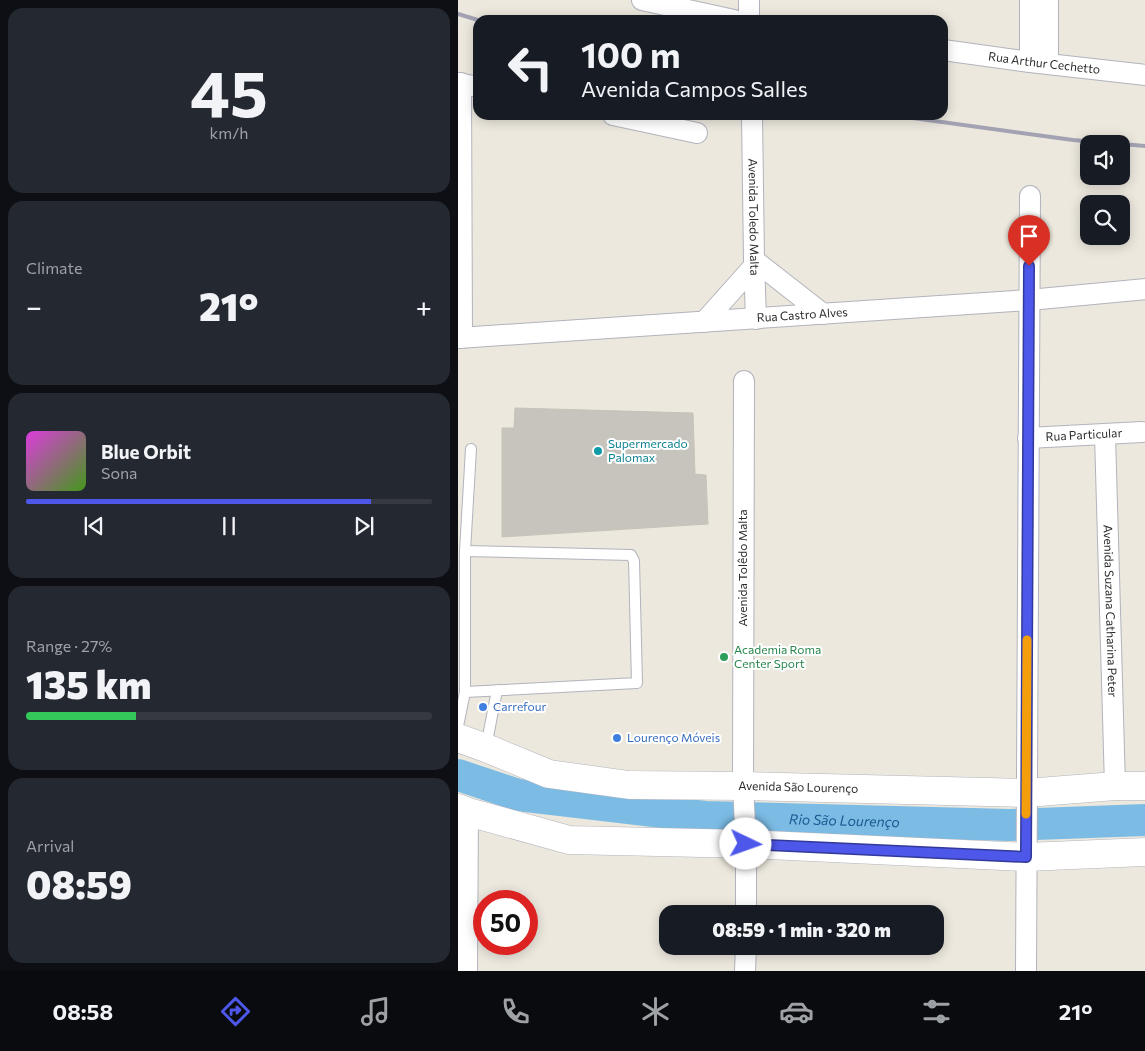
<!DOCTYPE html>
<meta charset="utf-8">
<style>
body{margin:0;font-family:Commissioner,sans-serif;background:#242831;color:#f1f3f6;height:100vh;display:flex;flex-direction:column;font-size:19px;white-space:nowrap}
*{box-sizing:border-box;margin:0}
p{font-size:16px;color:#9ea1a6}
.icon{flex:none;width:28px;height:28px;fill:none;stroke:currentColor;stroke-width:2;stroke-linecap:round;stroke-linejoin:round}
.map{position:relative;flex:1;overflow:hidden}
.sheet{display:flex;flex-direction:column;gap:8px;padding:8px;background:#0d0f14;width:458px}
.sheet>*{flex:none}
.guide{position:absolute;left:15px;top:15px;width:475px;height:105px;border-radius:15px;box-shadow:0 2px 12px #0003;background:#171b24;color:#f1f3f6;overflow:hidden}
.buttons{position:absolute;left:622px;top:135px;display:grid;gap:10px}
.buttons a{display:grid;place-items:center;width:50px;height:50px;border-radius:10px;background:#171b24;box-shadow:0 2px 12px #0003;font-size:25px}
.speed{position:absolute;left:15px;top:890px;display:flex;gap:10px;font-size:25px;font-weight:700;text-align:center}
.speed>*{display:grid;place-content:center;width:65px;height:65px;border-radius:50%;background:#171b24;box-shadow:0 2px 12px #0003;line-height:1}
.speed .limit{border:8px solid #d22;background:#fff;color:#111}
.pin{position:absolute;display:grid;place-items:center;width:42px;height:42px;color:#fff;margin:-51px -21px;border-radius:50% 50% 50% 0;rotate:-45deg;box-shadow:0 0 5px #0007}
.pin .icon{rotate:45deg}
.me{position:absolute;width:55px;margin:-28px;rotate:93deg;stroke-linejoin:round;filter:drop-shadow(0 0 4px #0008)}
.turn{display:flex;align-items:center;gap:18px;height:105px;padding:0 25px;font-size:22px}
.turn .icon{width:65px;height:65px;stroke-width:2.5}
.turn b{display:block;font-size:35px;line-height:42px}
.big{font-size:38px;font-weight:800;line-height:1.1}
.sheet .widget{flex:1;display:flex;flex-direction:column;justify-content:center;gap:8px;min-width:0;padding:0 18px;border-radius:15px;background:#242831}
.sheet .dial{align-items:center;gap:0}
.dial b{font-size:65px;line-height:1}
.song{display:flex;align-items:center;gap:15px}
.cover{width:60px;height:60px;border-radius:8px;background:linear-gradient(135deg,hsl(300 70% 55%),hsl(100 70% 35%))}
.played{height:5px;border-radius:2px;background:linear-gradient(90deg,#4d57ea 85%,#363941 85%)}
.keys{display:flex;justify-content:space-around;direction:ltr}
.heat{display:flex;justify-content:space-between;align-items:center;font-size:28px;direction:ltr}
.charge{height:8px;border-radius:4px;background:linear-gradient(90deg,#34c759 27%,#363941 0)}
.trip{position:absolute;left:201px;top:905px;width:285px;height:50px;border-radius:15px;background:#171b24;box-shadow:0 2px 12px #0003;font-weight:800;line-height:50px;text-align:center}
.tab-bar{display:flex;height:80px;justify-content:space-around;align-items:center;background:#090b0e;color:#9ea1a6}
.tab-bar .icon{width:35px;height:35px}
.tab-bar .active{color:#4d57ea}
.tab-bar b{font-size:22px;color:#f1f3f6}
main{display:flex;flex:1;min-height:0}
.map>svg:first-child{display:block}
</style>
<main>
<section class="sheet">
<div class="widget dial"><b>45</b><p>km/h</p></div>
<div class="widget"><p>Climate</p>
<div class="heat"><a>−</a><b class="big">21°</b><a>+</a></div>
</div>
<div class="widget">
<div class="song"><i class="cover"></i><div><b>Blue Orbit</b><p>Sona</p></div></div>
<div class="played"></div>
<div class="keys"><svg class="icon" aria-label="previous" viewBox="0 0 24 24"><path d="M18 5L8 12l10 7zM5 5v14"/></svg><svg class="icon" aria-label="pause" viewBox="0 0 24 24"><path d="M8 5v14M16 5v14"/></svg><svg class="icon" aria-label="next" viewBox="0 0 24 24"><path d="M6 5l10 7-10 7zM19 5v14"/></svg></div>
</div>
<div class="widget"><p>Range · 27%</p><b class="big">135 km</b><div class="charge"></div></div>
<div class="widget"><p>Arrival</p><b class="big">08:59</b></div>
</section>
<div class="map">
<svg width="688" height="971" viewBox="0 0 688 971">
<rect width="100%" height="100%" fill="#ece8de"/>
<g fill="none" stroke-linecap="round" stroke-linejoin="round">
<path stroke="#7bbbe4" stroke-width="32" id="s1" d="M0,775L60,795L247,817L551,825L688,820"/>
</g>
<path fill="#c7c4be" stroke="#c7c3b8" d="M57,408L235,413L237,474L248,475L250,524L44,537V428H56Z"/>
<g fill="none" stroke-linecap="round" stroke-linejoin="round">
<g stroke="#b2b3bd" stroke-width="12">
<g id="service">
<path d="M7,692L179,683L176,561L173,555L7,551"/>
<path d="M0,726L7,692V551L13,449"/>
<path d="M28,747L39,690"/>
</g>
</g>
<g stroke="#b2b3bd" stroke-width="22">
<g id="minor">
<path d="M184,0L276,20"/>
<path d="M291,20V0"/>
<path id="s2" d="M485,50L572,62L688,75"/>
<path d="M572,62V0"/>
<path d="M590,64V0"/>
<path d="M0,83L20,87"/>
<path d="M3,83L4,338"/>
<path d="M155,115L239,133"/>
<path id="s3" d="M294,115L296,260L298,319"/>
<path d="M296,260L365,314"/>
<path d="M246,322L296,266"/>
<path id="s4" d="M0,338L571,300L688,289"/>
<path d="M286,381L285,786L288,844V914"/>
<path id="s5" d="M647,435L657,786"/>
<path id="s6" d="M570,438L684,432"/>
<path d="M9,971L10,812"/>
<path d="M287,971L288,946"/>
<path d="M568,971L572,196"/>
</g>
</g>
<g stroke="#b2b3bd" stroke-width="29">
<g id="secondary">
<path id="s7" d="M0,738L28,748L91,774L171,785L285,786L568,793L657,786H688"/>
<path d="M0,808L10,812L111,840L288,844L568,857L688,852"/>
</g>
</g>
<use href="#service" stroke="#fff" stroke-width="10"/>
<use href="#minor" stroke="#fff" stroke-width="20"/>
<use href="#secondary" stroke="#fff" stroke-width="28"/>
<g stroke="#a2a2b3" stroke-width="4">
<path d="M0,14L20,20"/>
<path d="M433,115L615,140L660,144"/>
<path d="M664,144L688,146"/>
</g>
</g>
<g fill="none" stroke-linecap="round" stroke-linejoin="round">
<g stroke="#323998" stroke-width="12">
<path id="route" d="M288,844L568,857L571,266"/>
</g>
<use href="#route" stroke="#4d57ea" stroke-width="9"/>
<path stroke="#f59e0b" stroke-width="9" d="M568,814L569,640"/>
</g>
<circle fill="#0f9aa8" stroke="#fff" stroke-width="2" cx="140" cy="451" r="5"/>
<circle fill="#2e9e5b" stroke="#fff" stroke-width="2" cx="266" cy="657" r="5"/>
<g fill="#3f7fe0" stroke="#fff" stroke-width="2">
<circle cx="25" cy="707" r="5"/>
<circle cx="159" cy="738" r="5"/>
</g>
<g text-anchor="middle" stroke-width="4" stroke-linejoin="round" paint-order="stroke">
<g font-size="12" fill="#2b2b2b" stroke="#fff">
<text dy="4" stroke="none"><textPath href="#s2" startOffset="102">Rua Arthur Cechetto</textPath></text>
<text dy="4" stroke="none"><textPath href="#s3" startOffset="102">Avenida Toledo Malta</textPath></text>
<text dy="4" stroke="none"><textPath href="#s4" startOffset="345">Rua Castro Alves</textPath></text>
<text dy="4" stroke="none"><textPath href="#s6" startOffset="56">Rua Particular</textPath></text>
<text transform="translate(285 568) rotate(-90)" y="4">Avenida Tolêdo Malta</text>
<text dy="4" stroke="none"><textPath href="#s5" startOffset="176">Avenida Suzana Catharina Peter</textPath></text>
<text dy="4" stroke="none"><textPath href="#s7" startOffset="348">Avenida São Lourenço</textPath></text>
</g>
<g font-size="12" fill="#0d838f" stroke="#fff" text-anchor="start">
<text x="150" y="448">Supermercado<tspan x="150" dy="14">Palomax</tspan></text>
</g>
<g font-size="12" fill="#27864d" stroke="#fff" text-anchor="start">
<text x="276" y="654">Academia Roma<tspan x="276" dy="14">Center Sport</tspan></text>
</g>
<g font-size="12" fill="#366cbe" stroke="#fff" text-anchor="start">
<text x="35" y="711">Carrefour</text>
<text x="169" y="742">Lourenço Móveis</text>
</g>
<g font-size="14" font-style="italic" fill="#195991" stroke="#fff">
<text dy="5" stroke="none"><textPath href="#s1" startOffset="391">Rio São Lourenço</textPath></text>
</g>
</g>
</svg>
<div class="buttons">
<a><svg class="icon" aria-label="sound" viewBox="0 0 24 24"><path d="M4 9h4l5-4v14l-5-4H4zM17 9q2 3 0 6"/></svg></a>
<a><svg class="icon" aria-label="search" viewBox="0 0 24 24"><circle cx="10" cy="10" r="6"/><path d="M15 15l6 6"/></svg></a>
</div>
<div class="speed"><div class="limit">50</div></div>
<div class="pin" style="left:571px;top:266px;background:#d93025"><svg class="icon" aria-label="arrive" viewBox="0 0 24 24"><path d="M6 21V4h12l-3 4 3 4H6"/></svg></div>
<svg class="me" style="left:288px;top:844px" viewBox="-20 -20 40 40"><circle r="19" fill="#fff"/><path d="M0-13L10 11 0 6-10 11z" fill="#4d57ea"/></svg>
<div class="trip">08:59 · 1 min · 320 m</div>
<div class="guide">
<div class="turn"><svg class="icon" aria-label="left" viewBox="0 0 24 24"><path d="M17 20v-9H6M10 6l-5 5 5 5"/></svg><div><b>100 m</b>Avenida Campos Salles</div></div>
</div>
</div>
</main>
<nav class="tab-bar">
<b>08:58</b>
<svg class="icon active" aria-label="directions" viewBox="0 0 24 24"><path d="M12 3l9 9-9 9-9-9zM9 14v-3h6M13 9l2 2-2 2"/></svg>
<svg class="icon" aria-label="music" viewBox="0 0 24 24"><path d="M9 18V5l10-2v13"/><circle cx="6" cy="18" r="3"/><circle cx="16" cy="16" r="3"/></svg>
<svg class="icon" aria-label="phone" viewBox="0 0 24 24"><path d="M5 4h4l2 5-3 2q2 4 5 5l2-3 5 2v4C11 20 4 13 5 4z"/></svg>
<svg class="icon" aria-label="climate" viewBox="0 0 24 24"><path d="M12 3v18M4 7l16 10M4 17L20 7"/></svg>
<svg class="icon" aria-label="car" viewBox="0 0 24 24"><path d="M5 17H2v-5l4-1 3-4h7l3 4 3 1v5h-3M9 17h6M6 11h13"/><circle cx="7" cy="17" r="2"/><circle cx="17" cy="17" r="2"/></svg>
<svg class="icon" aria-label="filters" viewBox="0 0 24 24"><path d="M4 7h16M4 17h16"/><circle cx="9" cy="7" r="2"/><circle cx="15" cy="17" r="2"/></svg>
<b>21°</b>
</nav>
